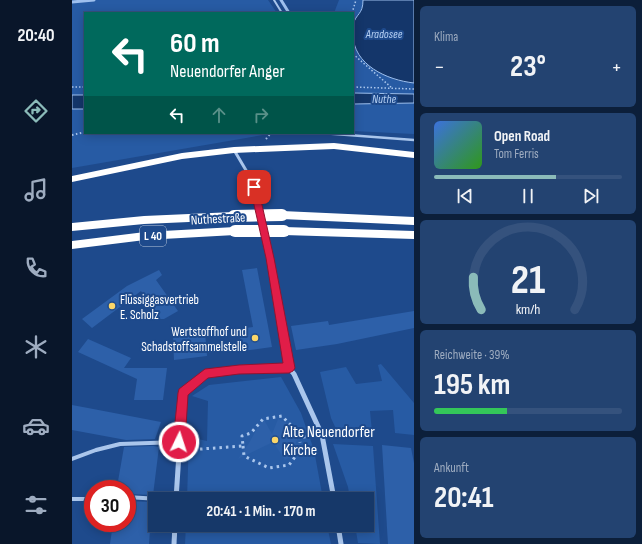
<!DOCTYPE html>
<html lang="de">
<meta charset="utf-8">
<style>
body{margin:0;font-family:"Sofia Sans Condensed",sans-serif;background:#234371;color:#f1f3f6;height:100vh;display:flex;flex-direction:column;font-size:15px;white-space:nowrap}
*{box-sizing:border-box;margin:0}
p{font-size:13px;color:#9eacc0}
.icon{flex:none;width:22px;height:22px;fill:none;stroke:currentColor;stroke-width:2;stroke-linecap:round;stroke-linejoin:round}
.map{position:relative;flex:1;overflow:hidden}
.sheet{display:flex;flex-direction:column;gap:6px;padding:6px;background:#0c1f3a;width:228px}
.sheet>*{flex:none}
.top-card{position:absolute;left:12px;top:12px;width:270px;height:122px;border-radius:0px;box-shadow:0 2px 10px #0003,0 0 0 1px #35527d;background:#00695c;color:#fff;overflow:hidden}
.speed{position:absolute;left:12px;top:480px;display:flex;gap:8px;font-size:20px;font-weight:700;text-align:center}
.speed>*{display:grid;place-content:center;width:52px;height:52px;border-radius:50%;background:#163869;box-shadow:0 2px 10px #0003,0 0 0 1px #35527d;line-height:1}
.speed .limit{border:6px solid #d22;background:#fff;color:#111}
.pin{position:absolute;display:grid;place-items:center;width:34px;height:34px;color:#fff;margin:-17px;border-radius:8px;box-shadow:0 2px 6px #0006}
.me{position:absolute;width:44px;margin:-22px;rotate:4deg;stroke-linejoin:round;filter:drop-shadow(0 0 3px #0008)}
.turn{display:flex;align-items:center;gap:14px;height:84px;padding:0 20px;font-size:18px}
.turn .icon{width:52px;height:52px;stroke-width:2.5}
.turn b{display:block;font-size:28px;line-height:34px}
.lanes{display:flex;align-items:center;height:38px;padding:0 20px;background:#0003;justify-content:center;gap:20px;direction:ltr}
.lanes .off{opacity:.35}
.big{font-size:30px;font-weight:700;line-height:1.1}
.sheet .card{flex:1;display:flex;flex-direction:column;justify-content:center;gap:6px;min-width:0;padding:0 14px;border-radius:6px;background:#234371}
.sheet .dial{align-items:center;gap:0}
.dial svg{height:104px;overflow:visible;fill:none;stroke:#35527d;stroke-width:7;stroke-linecap:round;text-anchor:middle}
.dial text{fill:#f1f3f6;stroke:none}
.song{display:flex;align-items:center;gap:12px}
.cover{width:48px;height:48px;border-radius:6px;background:linear-gradient(135deg,hsl(220 70% 55%),hsl(110 70% 35%))}
.played{height:4px;border-radius:2px;background:linear-gradient(90deg,#8bbbb9 65%,#35527d 65%)}
.keys{display:flex;justify-content:space-around;direction:ltr}
.heat{display:flex;justify-content:space-between;align-items:center;font-size:22px;direction:ltr}
.charge{height:6px;border-radius:3px;background:linear-gradient(90deg,#34c759 39%,#35527d 0)}
.trip{position:absolute;left:76px;top:492px;width:226px;height:40px;border-radius:0px;background:#163869;box-shadow:0 2px 10px #0003,0 0 0 1px #35527d;font-weight:700;line-height:40px;text-align:center}
main{display:flex;flex:1;min-height:0}
.tabs{display:flex;flex-direction:column;width:72px;justify-content:space-around;align-items:center;background:#09162a;color:#9eacc0}
.tabs .icon{width:28px;height:28px}
.tabs .selected{color:#8bbbb9}
.tabs b{font-size:18px;color:#f1f3f6}
.map>svg:first-child{display:block}
</style>
<main>
<nav class="tabs">
<b>20:40</b>
<svg class="icon selected" aria-label="directions" viewBox="0 0 24 24"><path d="M12 3l9 9-9 9-9-9zM9 14v-3h6M13 9l2 2-2 2"/></svg>
<svg class="icon" aria-label="music" viewBox="0 0 24 24"><path d="M9 18V5l10-2v13"/><circle cx="6" cy="18" r="3"/><circle cx="16" cy="16" r="3"/></svg>
<svg class="icon" aria-label="phone" viewBox="0 0 24 24"><path d="M5 4h4l2 5-3 2q2 4 5 5l2-3 5 2v4C11 20 4 13 5 4z"/></svg>
<svg class="icon" aria-label="climate" viewBox="0 0 24 24"><path d="M12 3v18M4 7l16 10M4 17L20 7"/></svg>
<svg class="icon" aria-label="car" viewBox="0 0 24 24"><path d="M5 17H2v-5l4-1 3-4h7l3 4 3 1v5h-3M9 17h6M6 11h13"/><circle cx="7" cy="17" r="2"/><circle cx="17" cy="17" r="2"/></svg>
<svg class="icon" aria-label="filters" viewBox="0 0 24 24"><path d="M4 7h16M4 17h16"/><circle cx="9" cy="7" r="2"/><circle cx="15" cy="17" r="2"/></svg>
</nav>
<div class="map">
<svg width="342" height="544" viewBox="0 0 342 544">
<rect width="100%" height="100%" fill="#1e4a8c"/>
<g fill="#275ba4">
<path d="M0,0H196L205,13H13V95H0Z"/>
<path d="M267,0H291V9L281,25V13H262Z"/>
<path d="M281,43L284,48L323,80L342,83V94L281,93Z"/>
<path d="M342,103V134L281,131V104Z"/>
<path d="M0,109H13V133H203L0,168Z"/>
<path d="M309,364L342,403V435L323,433L321,410L298,411L300,432L265,431L259,418L248,372L274,367L284,384L310,381L306,365Z"/>
<path d="M209,377L229,413L242,450L251,499H115L117,437L135,441L136,401L120,396L137,385Z"/>
<path d="M261,444L301,446L308,544L286,543L283,525H295V499H278L276,487Z"/>
<path d="M114,525H255L259,544H113Z"/>
</g>
<g fill="#14366a" stroke="#9ec0ee">
<path d="M291,0H342V83C315,80 281,65 281,34C281,31 280,27 281,25C284,13 291,15 291,0Z"/>
<path d="M281,93L342,94V103L281,104Z"/>
<rect x="0" y="95" width="13" height="14"/>
</g>
<g fill="none" stroke-linecap="round" stroke-linejoin="round">
<g stroke="#9ec0ee" stroke-width="3">
<path d="M209,0L217,13"/>
<path d="M0,2L22,0"/>
</g>
</g>
<g fill="#2d60a9">
<path d="M185,268L200,347L170,351L167,329L181,327L170,270Z"/>
<path d="M87,270L90,275L84,280L106,311L92,319H88L69,291L20,328L10,319L55,286Z"/>
<path d="M342,311V328L265,344L224,350L219,326L256,321L257,325Z"/>
<path d="M133,332L135,356L102,360L101,336Z"/>
<path d="M16,339L59,358L52,368H95L91,400H62L65,379L6,352Z"/>
<path d="M0,405L16,408L89,422L83,439L54,440L0,430Z"/>
<path d="M191,418L200,434L206,419L213,422L226,436L220,456L213,460L201,442L166,459L177,443Z"/>
<path d="M310,445L339,448L342,463V544H316Z"/>
<path d="M81,446L87,447L81,495L55,494V488L45,487L52,447Z"/>
<path d="M55,501L80,502L77,544H38L41,523H55Z"/>
</g>
<g fill="none" stroke-linecap="round" stroke-linejoin="round">
<g stroke="#aac6ec" stroke-width="1.5" stroke-dasharray="1.5 2" stroke-linecap="butt">
<path d="M280,13L284,0"/>
<path d="M281,54L320,88"/>
<path d="M0,87H13"/>
<path d="M281,87L342,89"/>
</g>
<g stroke="#aac6ec" stroke-width="2" stroke-dasharray="1.5 2.5" stroke-linecap="butt">
<path d="M0,135L13,132"/>
<path d="M194,139L199,133"/>
</g>
<g stroke="#aac6ec" stroke-width="3" stroke-dasharray="2.5 4" stroke-linecap="butt">
<path d="M231,437L240,436"/>
<path d="M171,446L172,456L197,468L217,465L229,449L228,442"/>
<path d="M115,450L171,446L170,436L179,433L191,419L210,416L226,433"/>
</g>
<path stroke="#aac6ec" stroke-width="2" d="M202,0L210,13"/>
<path stroke="#aac6ec" stroke-width="2.5" d="M249,133L342,140"/>
<g stroke="#aac6ec" stroke-width="4">
<path d="M0,459L24,450L48,444L107,442"/>
<path d="M55,497L87,499"/>
<path d="M0,499H21"/>
</g>
<path stroke="#aac6ec" stroke-width="3" d="M162,150L178,177L188,211"/>
<path stroke="#aac6ec" stroke-width="4" d="M188,210L215,359"/>
<g stroke="#aac6ec" stroke-width="5">
<path d="M215,358L217,368L222,374L250,435L262,499"/>
<path d="M104,499L111,393L133,374L167,369L217,368"/>
<path d="M266,525L269,544"/>
<path d="M102,544L103,525"/>
</g>
<g fill="#fff" fill-rule="evenodd">
<path d="M262,143L342,152V158L262,149L162,153L110,159L0,182V176L110,153L162,147Z"/>
<path d="M210,211L342,217V225L210,219L205,215Z"/>
<path d="M162,212L167,216L162,220L72,224L0,231V223L72,216Z"/>
<path d="M163,227L169,231L163,235L73,240L0,249V241L73,232Z"/>
<path d="M212,227L342,231V239L212,235L206,231Z"/>
</g>
<g stroke="#fff" stroke-width="12">
<path d="M162,216L210,215"/>
<path d="M163,231H212"/>
</g>
</g>
<path fill="#e11d48" stroke="#92132f" d="M182,184L186,187L202,258L223,368L221,371L217,373L167,374L136,378L116,395L113,442L111,446L107,448L103,446L101,442L106,393L107,389L133,369L167,365L211,363L194,258L178,187Z"/>
<g fill="#fbd669" stroke="#1e4a8c" stroke-width="1.5">
<circle cx="40" cy="306" r="4"/>
<circle cx="183" cy="338" r="4"/>
<circle cx="203" cy="440" r="4"/>
</g>
<g text-anchor="middle" stroke-width="4" stroke-linejoin="round" paint-order="stroke">
<g font-size="12" font-style="italic" fill="#b6d0f3" stroke="#1e4a8c">
<text x="312" y="38">Aradosee</text>
<text x="312" y="103">Nuthe</text>
</g>
<rect fill="#1e4a8c" stroke="#bcc9dc" stroke-width="1" x="68" y="226" width="26" height="20" rx="3"/>
<g font-size="12" font-weight="bold" fill="#fff">
<text x="81" y="240">L 40</text>
</g>
<g font-size="13" fill="#fff" stroke="#1e4a8c">
<text transform="translate(146 218) rotate(-3)" y="5">Nuthestraße</text>
</g>
<g font-size="13" fill="#fff" stroke="#1e4a8c" text-anchor="start">
<text x="48" y="304">Flüssiggasvertrieb<tspan x="48" dy="15">E. Scholz</tspan></text>
<text x="175" y="336" text-anchor="end">Wertstoffhof und<tspan x="175" dy="15">Schadstoffsammelstelle</tspan></text>
</g>
<g font-size="16" fill="#fff" stroke="#1e4a8c" text-anchor="start">
<text x="211" y="437">Alte Neuendorfer<tspan x="211" dy="18">Kirche</tspan></text>
</g>
</g>
</svg>
<div class="speed"><div class="limit">30</div></div>
<div class="pin" style="left:182px;top:187px;background:#d93025"><svg class="icon" aria-label="arrive" viewBox="0 0 24 24"><path d="M6 21V4h12l-3 4 3 4H6"/></svg></div>
<svg class="me" style="left:107px;top:442px" viewBox="-20 -20 40 40"><circle r="17" fill="#e11d48" stroke="#fff" stroke-width="3"/><path d="M0-11L8 9 0 5-8 9z" fill="#fff"/></svg>
<div class="trip">20:41 · 1 Min. · 170 m</div>
<div class="top-card">
<div class="turn"><svg class="icon" aria-label="left" viewBox="0 0 24 24"><path d="M17 20v-9H6M10 6l-5 5 5 5"/></svg><div><b>60 m</b>Neuendorfer Anger</div></div>
<div class="lanes"><svg class="icon" aria-label="left" viewBox="0 0 24 24"><path d="M17 20v-9H6M10 6l-5 5 5 5"/></svg><svg class="icon off" aria-label="ahead" viewBox="0 0 24 24"><path d="M12 20V5M6 11l6-6 6 6"/></svg><svg class="icon off" aria-label="right" viewBox="0 0 24 24"><path d="M7 20v-9h11M14 6l5 5-5 5"/></svg></div>
</div>
</div>
<section class="sheet">
<div class="card"><p>Klima</p>
<div class="heat"><a>−</a><b class="big">23°</b><a>+</a></div>
</div>
<div class="card">
<div class="song"><i class="cover"></i><div><b>Open Road</b><p>Tom Ferris</p></div></div>
<div class="played"></div>
<div class="keys"><svg class="icon" aria-label="previous" viewBox="0 0 24 24"><path d="M18 5L8 12l10 7zM5 5v14"/></svg><svg class="icon" aria-label="pause" viewBox="0 0 24 24"><path d="M8 5v14M16 5v14"/></svg><svg class="icon" aria-label="next" viewBox="0 0 24 24"><path d="M6 5l10 7-10 7zM19 5v14"/></svg></div>
</div>
<div class="card dial"><svg viewBox="0 0 100 80">
<path d="M14 69A42 42 0 1 1 86 69"/>
<path d="M14 69A42 42 0 0 1 8 44" stroke="#8bbbb9"/>
<text x="50" y="56" font-size="32" font-weight="700">21</text>
<text x="50" y="72" font-size="11">km/h</text>
</svg></div>
<div class="card"><p>Reichweite · 39%</p><b class="big">195 km</b><div class="charge"></div></div>
<div class="card"><p>Ankunft</p><b class="big">20:41</b></div>
</section>
</main>
